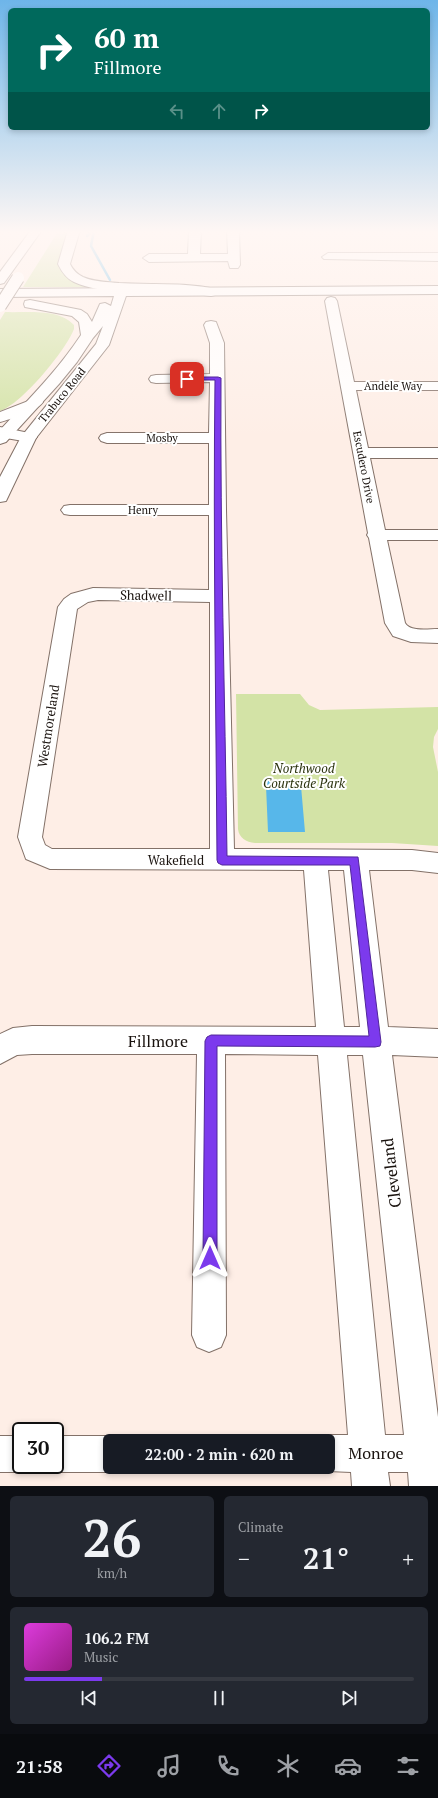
<!DOCTYPE html>
<meta charset="utf-8">
<style>
body{margin:0;font-family:"PT Serif",serif;background:#242831;color:#f1f3f6;height:100vh;display:flex;flex-direction:column;font-size:15px;white-space:nowrap}
*{box-sizing:border-box;margin:0}
p{font-size:13px;color:#9ea1a6}
.icon{flex:none;width:22px;height:22px;fill:none;stroke:currentColor;stroke-width:2;stroke-linecap:round;stroke-linejoin:round}
.map{position:relative;height:1486px;overflow:hidden}
.drawer{display:flex;flex-direction:column;gap:10px;padding:10px;background:#0d0f14;flex:1}
.drawer>*{flex:none}
.guide{position:absolute;left:8px;top:8px;width:422px;height:122px;border-radius:6px;box-shadow:0 2px 6px #0003;background:#00695c;color:#fff;overflow:hidden}
.speed{position:absolute;left:12px;top:1422px;display:flex;gap:8px;font-size:20px;font-weight:700;text-align:center}
.speed>*{display:grid;place-content:center;width:52px;height:52px;border-radius:50%;background:#171b24;box-shadow:0 2px 6px #0003;line-height:1}
.speed .limit{border:2px solid #111;border-radius:6px;background:#fff;color:#111}
.pin{position:absolute;display:grid;place-items:center;width:34px;height:34px;color:#fff;margin:-17px;border-radius:8px;box-shadow:0 2px 6px #0006}
.me{position:absolute;width:44px;margin:-22px;rotate:0deg;stroke-linejoin:round;filter:drop-shadow(0 0 3px #0008)}
.turn{display:flex;align-items:center;gap:14px;height:84px;padding:0 20px;font-size:18px}
.turn .icon{width:52px;height:52px;stroke-width:2.5}
.turn b{display:block;font-size:28px;line-height:34px}
.lanes{display:flex;align-items:center;height:38px;padding:0 20px;background:#0003;justify-content:center;gap:20px;direction:ltr}
.lanes .off{opacity:.35}
.big{font-size:30px;font-weight:700;line-height:1.1}
.drawer .tile{flex:1;display:flex;flex-direction:column;justify-content:center;gap:6px;min-width:0;padding:0 14px;border-radius:6px;background:#242831}
.drawer .dial{align-items:center;gap:0}
.dial b{font-size:52px;line-height:1}
.song{display:flex;align-items:center;gap:12px}
.cover{width:48px;height:48px;border-radius:6px;background:linear-gradient(135deg,hsl(300 70% 55%),hsl(310 70% 35%))}
.played{height:4px;border-radius:2px;background:linear-gradient(90deg,#7c3aed 20%,#363941 20%)}
.keys{display:flex;justify-content:space-around;direction:ltr}
.heat{display:flex;justify-content:space-between;align-items:center;font-size:22px;direction:ltr}
.drawer .tiles{flex:1;display:grid;gap:10px;grid-template-columns:1fr 1fr}
.tile:last-child{grid-column:span 2}
.trip{position:absolute;left:103px;top:1434px;width:232px;height:40px;border-radius:6px;background:#171b24;box-shadow:0 2px 6px #0003;font-weight:700;line-height:40px;text-align:center}
.menu{display:flex;height:64px;justify-content:space-around;align-items:center;background:#090b0e;color:#9ea1a6}
.menu .icon{width:28px;height:28px}
.menu .current{color:#7c3aed}
.menu b{font-size:18px;color:#f1f3f6}
.map>svg:first-child{display:block}
</style>
<div class="map">
<svg width="438" height="1486" viewBox="0 0 438 1486">
<rect width="100%" height="100%" fill="#feeee6"/>
<g fill="#d3e3a6">
<path d="M59,230H70C57,271 50,270 92,287H23Z"/>
<path d="M5,312C27,313 58,308 74,325V329C66,350 22,404 0,411V320Z"/>
<path d="M236,694H300L309,705L320,710L438,707V729L434,737L433,747L438,772V846L392,843H255C246,842 239,838 238,829Z"/>
</g>
<path fill="#57b7ea" d="M263,781H304V786H301L305,832H268L266,786H263Z"/>
<g fill="none" stroke-linecap="round" stroke-linejoin="round">
<g stroke="#57b7ea" stroke-width="2.5">
<path d="M94,230L91,246L110,280"/>
<path d="M87,236L93,230"/>
</g>
<g stroke="#837168" stroke-width="2">
<g id="minor">
<path d="M189,230H201L200,254H228L227,230H239L240,265L238,268H230L228,261L149,262L143,258L149,254H188Z"/>
<path d="M328,253H438V261L324,259L322,257Z"/>
<path d="M331,297L335,298L337,301L354,382H438V390H356L368,448H438V458H370L385,530H438V540H387L405,623C410,632 428,629 438,629V643L411,642L393,636L385,623L369,538L367,535L368,533L325,301L327,298Z"/>
<path d="M211,321L216,322L224,343L226,510L234,849L412,850L438,853V873L412,870H369L388,1027L438,1029V1057L392,1055L438,1417V1486H409L408,1472H388L390,1486H352L351,1472L328,1471L317,1467H328V1441L315,1440L328,1435H348L318,1055L225,1054L226,1335L221,1347L209,1352L197,1347L192,1335L197,1054H32L17,1055L0,1064V1034L13,1028L32,1026L316,1027L304,870L50,869L26,859L18,837L58,607L64,599L71,594L93,588L209,590V515H70L64,514L61,510L64,506L70,505H209V443H107L101,441L99,438L101,435L107,433H209L210,382L156,383L151,382L149,379L151,376L156,375L210,374V343L204,325L206,322ZM98,600L210,602V849H52L45,845L42,837L77,609L88,602ZM328,870H344L360,1027H344ZM347,1055H363L404,1435H385Z"/>
<path d="M0,1436H21V1465H35L34,1467L21,1472H0Z"/>
<path d="M55,1436H110L123,1441H110V1467H123L110,1472H55L42,1467L41,1465H55Z"/>
</g>
</g>
<g stroke="#837168" stroke-width="2">
<path id="major" d="M438,286V294L126,296L109,345L36,438L6,501L0,502V477L21,437L96,344L103,326L93,338L77,362L59,384L6,442L0,444V430C29,399 58,370 81,335L79,322L72,316L25,307L24,304L25,301L30,300L81,310L87,314L92,322L100,304L105,303L111,306L114,296L0,297V289Z"/>
</g>
<g stroke="#837168" stroke-width="2">
<g id="highway">
<path d="M31,230H42L4,283L0,284V272Z"/>
<path d="M68,230H80L70,264C73,270 77,274 83,277C94,282 108,282 119,283C151,285 184,282 215,289L217,292L215,295L211,296C197,294 182,292 168,292C138,290 102,295 74,282C66,278 62,272 58,264Z"/>
<path d="M36,398L41,399L43,402C37,411 11,419 0,422V412Z"/>
<path d="M0,427L34,434L37,437L34,440L29,442L0,437Z"/>
</g>
</g>
<use href="#minor" fill="#fff" fill-rule="evenodd"/>
<use href="#major" fill="#fff" fill-rule="evenodd"/>
<use href="#highway" fill="#fff" fill-rule="evenodd"/>
<g stroke="#837168" stroke-width="14" stroke-linecap="butt">
<path id="highway-bridge" d="M0,306L18,278"/>
</g>
<use href="#highway-bridge" stroke="#fff" stroke-width="12"/>
</g>
<linearGradient id="sky" x2="0" y2="1"><stop stop-color="#6eb5e9"/><stop offset="0.53" stop-color="#fff7f4"/><stop offset="1" stop-color="#fff7f4" stop-opacity="0"/></linearGradient>
<rect width="438" height="438" fill="url(#sky)"/>
<path fill="#7c3aed" stroke="#51269a" d="M185,377H218L221,378C220,538 225,697 227,856L358,857L381,1042L380,1046L375,1047L217,1046V1258L215,1262L210,1264L205,1262L203,1258L205,1041L207,1037L211,1035L369,1036L350,865H222L218,863L217,860C216,700 213,540 215,380H185Z"/>
<g text-anchor="middle" stroke-width="4" stroke-linejoin="round" paint-order="stroke">
<g font-size="11" fill="#19120e" stroke="#fff">
<text x="393" y="390">Andele Way</text>
<text transform="translate(62 395) rotate(-51)" y="4">Trabuco Road</text>
<text x="162" y="442">Mosby</text>
<text transform="translate(364 467) rotate(79)" y="4">Escudero Drive</text>
<text x="143" y="514">Henry</text>
</g>
<g font-size="13" fill="#19120e" stroke="#fff">
<text transform="translate(146 595) rotate(1)" y="5">Shadwell</text>
<text transform="translate(48 726) rotate(-81)" y="5">Westmoreland</text>
<text x="176" y="865">Wakefield</text>
</g>
<g font-size="13" font-style="italic" fill="#2b330e" stroke="#fff">
<text x="304" y="773">Northwood<tspan x="304" dy="15">Courtside Park</tspan></text>
</g>
<g font-size="16" fill="#19120e" stroke="#fff">
<text x="158" y="1047">Fillmore</text>
<text transform="translate(391 1173) rotate(-97)" y="6">Cleveland</text>
<text x="376" y="1459">Monroe</text>
</g>
</g>
</svg>
<div class="speed"><div class="limit">30</div></div>
<div class="pin" style="left:187px;top:379px;background:#d93025"><svg class="icon" aria-label="arrive" viewBox="0 0 24 24"><path d="M6 21V4h12l-3 4 3 4H6"/></svg></div>
<svg class="me" style="left:210px;top:1258px" viewBox="-20 -20 40 40"><path d="M0-17L14 15 0 8-14 15z" fill="#7c3aed" stroke="#fff" stroke-width="4"/></svg>
<div class="trip">22:00 · 2 min · 620 m</div>
<div class="guide">
<div class="turn"><svg class="icon" aria-label="right" viewBox="0 0 24 24"><path d="M7 20v-9h11M14 6l5 5-5 5"/></svg><div><b>60 m</b>Fillmore</div></div>
<div class="lanes"><svg class="icon off" aria-label="left" viewBox="0 0 24 24"><path d="M17 20v-9H6M10 6l-5 5 5 5"/></svg><svg class="icon off" aria-label="ahead" viewBox="0 0 24 24"><path d="M12 20V5M6 11l6-6 6 6"/></svg><svg class="icon" aria-label="right" viewBox="0 0 24 24"><path d="M7 20v-9h11M14 6l5 5-5 5"/></svg></div>
</div>
</div>
<section class="drawer">
<div class="tiles">
<div class="tile dial"><b>26</b><p>km/h</p></div>
<div class="tile"><p>Climate</p>
<div class="heat"><a>−</a><b class="big">21°</b><a>+</a></div>
</div>
<div class="tile">
<div class="song"><i class="cover"></i><div><b>106.2 FM</b><p>Music</p></div></div>
<div class="played"></div>
<div class="keys"><svg class="icon" aria-label="previous" viewBox="0 0 24 24"><path d="M18 5L8 12l10 7zM5 5v14"/></svg><svg class="icon" aria-label="pause" viewBox="0 0 24 24"><path d="M8 5v14M16 5v14"/></svg><svg class="icon" aria-label="next" viewBox="0 0 24 24"><path d="M6 5l10 7-10 7zM19 5v14"/></svg></div>
</div>
</div>
</section>
<nav class="menu">
<b>21:58</b>
<svg class="icon current" aria-label="directions" viewBox="0 0 24 24"><path d="M12 3l9 9-9 9-9-9zM9 14v-3h6M13 9l2 2-2 2"/></svg>
<svg class="icon" aria-label="music" viewBox="0 0 24 24"><path d="M9 18V5l10-2v13"/><circle cx="6" cy="18" r="3"/><circle cx="16" cy="16" r="3"/></svg>
<svg class="icon" aria-label="phone" viewBox="0 0 24 24"><path d="M5 4h4l2 5-3 2q2 4 5 5l2-3 5 2v4C11 20 4 13 5 4z"/></svg>
<svg class="icon" aria-label="climate" viewBox="0 0 24 24"><path d="M12 3v18M4 7l16 10M4 17L20 7"/></svg>
<svg class="icon" aria-label="car" viewBox="0 0 24 24"><path d="M5 17H2v-5l4-1 3-4h7l3 4 3 1v5h-3M9 17h6M6 11h13"/><circle cx="7" cy="17" r="2"/><circle cx="17" cy="17" r="2"/></svg>
<svg class="icon" aria-label="filters" viewBox="0 0 24 24"><path d="M4 7h16M4 17h16"/><circle cx="9" cy="7" r="2"/><circle cx="15" cy="17" r="2"/></svg>
</nav>
